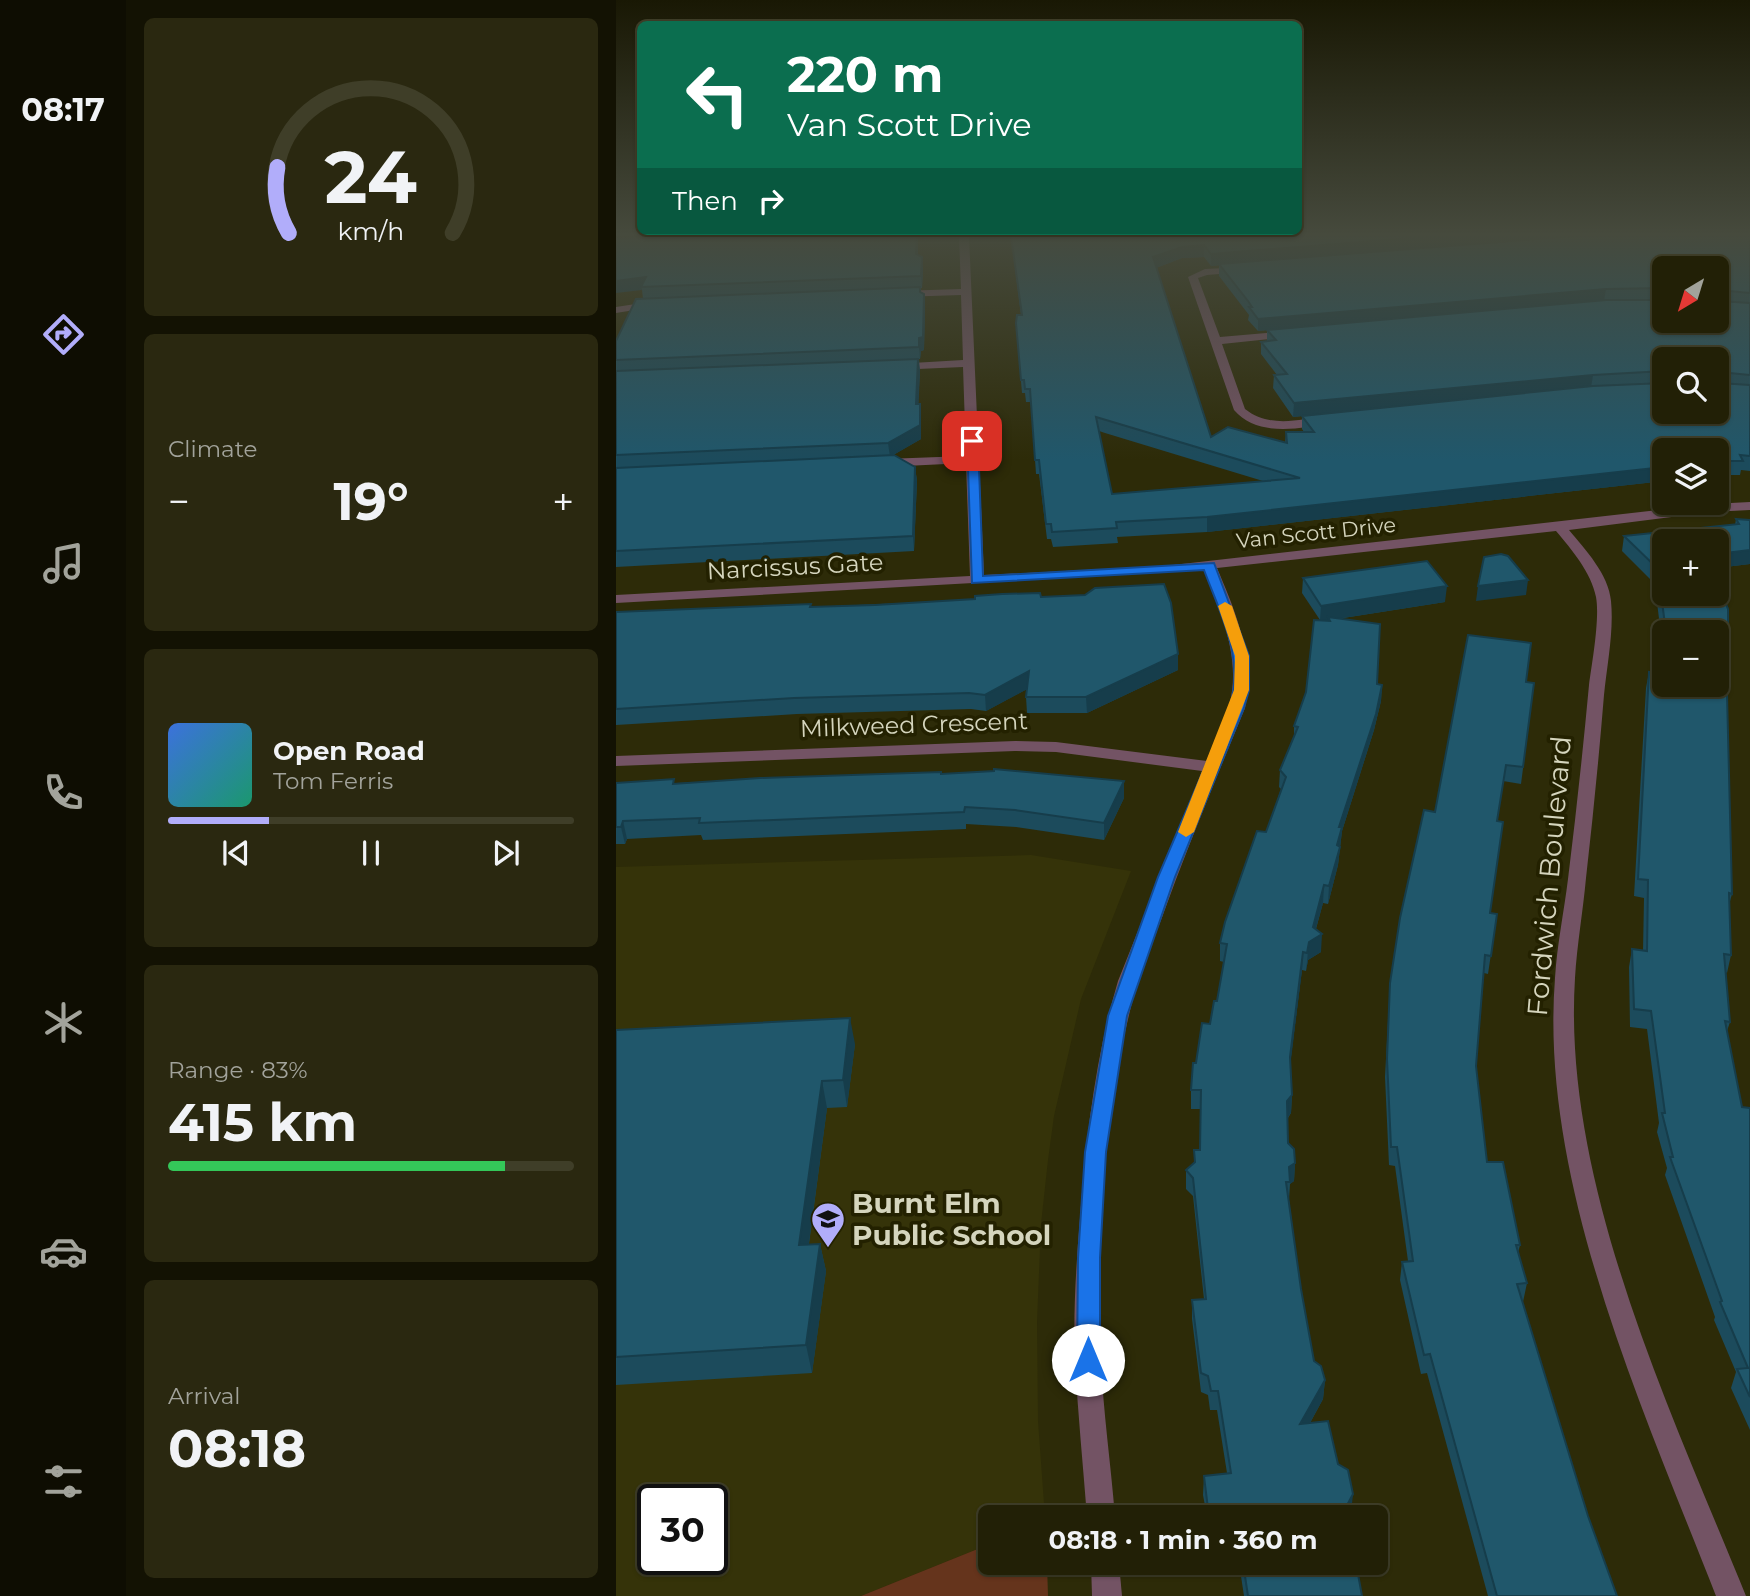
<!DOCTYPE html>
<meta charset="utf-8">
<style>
body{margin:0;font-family:Montserrat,sans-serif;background:#2a2810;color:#f1f3f6;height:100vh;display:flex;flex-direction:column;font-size:26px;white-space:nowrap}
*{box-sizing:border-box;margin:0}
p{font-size:23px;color:#a2a39b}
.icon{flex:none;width:38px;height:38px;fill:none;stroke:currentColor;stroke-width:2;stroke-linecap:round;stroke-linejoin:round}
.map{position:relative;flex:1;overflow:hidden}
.side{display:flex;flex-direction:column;gap:18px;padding:18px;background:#131203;width:490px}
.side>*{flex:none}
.banner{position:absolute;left:21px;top:21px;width:665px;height:214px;border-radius:10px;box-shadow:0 2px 5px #0004,0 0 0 2px #3f3e28;background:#0b6e4f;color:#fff;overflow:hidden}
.needle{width:46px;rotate:218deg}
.tools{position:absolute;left:1036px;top:256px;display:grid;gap:14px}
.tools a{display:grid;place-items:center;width:77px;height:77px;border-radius:10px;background:#222006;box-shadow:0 2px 5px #0004,0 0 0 2px #3f3e28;font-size:35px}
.speed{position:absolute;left:21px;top:1484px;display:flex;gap:14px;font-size:35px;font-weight:700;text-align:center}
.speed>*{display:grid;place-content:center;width:91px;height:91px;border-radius:50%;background:#222006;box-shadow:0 2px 5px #0004,0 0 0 2px #3f3e28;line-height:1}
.speed .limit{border:4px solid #111;border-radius:10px;background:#fff;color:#111}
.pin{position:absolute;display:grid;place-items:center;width:60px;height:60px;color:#fff;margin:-30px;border-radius:14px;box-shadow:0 4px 10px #0006}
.me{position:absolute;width:77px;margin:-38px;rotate:0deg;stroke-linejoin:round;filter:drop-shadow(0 0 5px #0008)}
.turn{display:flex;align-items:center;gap:24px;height:147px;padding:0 35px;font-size:32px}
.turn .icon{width:91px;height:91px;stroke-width:2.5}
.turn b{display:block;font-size:49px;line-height:60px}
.then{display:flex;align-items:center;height:66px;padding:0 35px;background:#0003;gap:14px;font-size:26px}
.big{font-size:52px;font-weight:700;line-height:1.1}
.side .card{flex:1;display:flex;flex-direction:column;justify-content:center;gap:10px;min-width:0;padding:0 24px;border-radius:10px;background:#2a2810}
.side .dial{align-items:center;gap:0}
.dial svg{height:182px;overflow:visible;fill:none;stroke:#3f3e28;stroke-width:7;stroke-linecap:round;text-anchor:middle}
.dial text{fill:#f1f3f6;stroke:none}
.song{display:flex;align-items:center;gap:21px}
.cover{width:84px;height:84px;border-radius:10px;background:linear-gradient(135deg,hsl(220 70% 55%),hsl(160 70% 35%))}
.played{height:7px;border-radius:4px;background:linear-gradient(90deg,#b1adfa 25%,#3f3e28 25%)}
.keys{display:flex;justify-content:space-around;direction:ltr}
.heat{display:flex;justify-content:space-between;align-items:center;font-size:38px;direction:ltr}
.charge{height:10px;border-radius:5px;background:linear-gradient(90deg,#34c759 83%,#3f3e28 0)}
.trip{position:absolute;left:362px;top:1505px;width:410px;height:70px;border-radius:10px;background:#222006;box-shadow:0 2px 5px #0004,0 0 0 2px #3f3e28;font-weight:700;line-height:70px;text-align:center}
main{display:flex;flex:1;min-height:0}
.menu{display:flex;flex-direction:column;width:126px;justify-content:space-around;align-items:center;background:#0e0d02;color:#a2a39b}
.menu .icon{width:49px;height:49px}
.menu .on{color:#b1adfa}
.menu b{font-size:32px;color:#f1f3f6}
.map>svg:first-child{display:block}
</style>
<main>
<nav class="menu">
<b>08:17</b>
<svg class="icon on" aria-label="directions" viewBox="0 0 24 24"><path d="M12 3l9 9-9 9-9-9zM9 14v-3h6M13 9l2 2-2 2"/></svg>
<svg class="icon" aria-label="music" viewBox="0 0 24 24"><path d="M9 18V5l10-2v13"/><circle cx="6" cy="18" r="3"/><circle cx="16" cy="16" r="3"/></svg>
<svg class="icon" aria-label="phone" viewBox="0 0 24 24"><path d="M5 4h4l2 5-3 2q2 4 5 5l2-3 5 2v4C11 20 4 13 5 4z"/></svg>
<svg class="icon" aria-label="climate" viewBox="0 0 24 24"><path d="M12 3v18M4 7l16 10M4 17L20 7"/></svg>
<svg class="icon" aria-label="car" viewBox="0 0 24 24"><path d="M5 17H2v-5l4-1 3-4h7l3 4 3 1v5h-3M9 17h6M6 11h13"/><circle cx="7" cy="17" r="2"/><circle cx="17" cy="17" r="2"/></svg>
<svg class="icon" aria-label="filters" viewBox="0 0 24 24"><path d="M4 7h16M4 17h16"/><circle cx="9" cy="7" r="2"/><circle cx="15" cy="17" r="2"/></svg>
</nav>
<section class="side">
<div class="card dial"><svg viewBox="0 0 100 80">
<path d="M14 69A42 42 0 1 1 86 69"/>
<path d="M14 69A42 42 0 0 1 9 40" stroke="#b1adfa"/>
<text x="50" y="56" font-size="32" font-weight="700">24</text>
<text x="50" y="72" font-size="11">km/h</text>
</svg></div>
<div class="card"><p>Climate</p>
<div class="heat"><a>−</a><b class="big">19°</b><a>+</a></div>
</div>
<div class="card">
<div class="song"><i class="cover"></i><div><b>Open Road</b><p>Tom Ferris</p></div></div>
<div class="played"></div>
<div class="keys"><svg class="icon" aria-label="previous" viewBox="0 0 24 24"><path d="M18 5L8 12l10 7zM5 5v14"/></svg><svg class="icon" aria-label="pause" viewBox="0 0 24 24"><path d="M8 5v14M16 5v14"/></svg><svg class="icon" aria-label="next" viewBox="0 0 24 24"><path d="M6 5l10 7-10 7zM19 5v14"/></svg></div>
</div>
<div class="card"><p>Range · 83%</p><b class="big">415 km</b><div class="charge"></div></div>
<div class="card"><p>Arrival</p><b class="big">08:18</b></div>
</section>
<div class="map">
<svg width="1134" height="1596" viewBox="0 0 1134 1596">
<rect width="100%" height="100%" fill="#2d2b08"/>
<path fill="#353309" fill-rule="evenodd" d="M415,855L515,871L465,999L438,1116L432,1160L425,1224L421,1322L422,1421L429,1517H374V1544L245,1596H0V867ZM37,1500H96V1559H37Z"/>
<path fill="#65341c" d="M374,1544V1563H431L432,1596H245Z"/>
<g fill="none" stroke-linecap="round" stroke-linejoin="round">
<g fill="#735364" fill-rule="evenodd">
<path d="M343,236H353L368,575L548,566L1095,504L1134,502V510L1095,512L953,530C969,549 993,575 995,601C998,631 991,665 988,695C983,756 977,817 970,878C967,911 961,945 959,978C946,1183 1054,1409 1130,1596H1100C1027,1409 923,1182 939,978C941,944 948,912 952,879C960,814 967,750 973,685C976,663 984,618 980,597C975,572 956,550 940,531L601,568C621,615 638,656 629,708C600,778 571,848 545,920C533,951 520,983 513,1015C486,1126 481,1245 485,1359C487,1412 495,1464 499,1517H471C467,1466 462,1414 459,1362C457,1315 460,1266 464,1218C470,1138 479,1059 502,981L586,771L440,752L399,751L0,766V756L399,741L440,742L591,761C598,743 608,725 613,706C626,658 605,614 588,570L0,603V595L354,576L350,463L269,467L263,463L269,459L350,456L347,367L279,370L273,367L279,364L347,360L345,295L283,297L278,294L283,291L345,289Z"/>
<path d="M630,267V271L627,272L591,275L582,278L604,337L673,331L678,334L673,337L606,344L629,409C653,428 682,420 710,416L716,420L714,423C683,429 641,437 618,410L572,277L589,269Z"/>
<path d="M39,301L43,302V306L0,313V307Z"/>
<path d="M475,1563H503L506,1596H476Z"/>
</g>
</g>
<g fill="#1c4b5c" fill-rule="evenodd">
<path d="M302,236V255L307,269L306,288H304V292L308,294L309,306L308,350L305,351L304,359H303L304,371L302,404L305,417V439L277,455L299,467L301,481L298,551L0,567V341L27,299L26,290L2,238Z"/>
<path d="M395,236H1134V471L1125,470L1124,475H1101V450H1048V481L591,532L501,537L502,543L437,547L435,539H431L423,474H420L415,402H410L409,393H406L400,323L405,315ZM588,257L595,266L603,265V276L633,315L632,320L642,331L651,330V341L645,342V354L661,375H658L657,388L677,417L686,416V429L688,432H670L669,443L595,437L540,268L566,258ZM1048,268L1101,320H1048ZM1048,359L1101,411H1048ZM483,431L489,433L647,481L496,494Z"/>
<path d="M1120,519L1134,520V564L1101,568L1048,541L1112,633L1110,645L1116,894L1113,905L1115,955L1111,973L1110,972L1114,1022L1111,1031L1126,1107L1134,1108V1430L1115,1388L1120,1372L1098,1320L1099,1317L1049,1175L1051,1168L1041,1132L1043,1123L1031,1029L1014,1027L1013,967L1016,949L1027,951L1028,898L1018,896L1030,688L1033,672L1038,673L1039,650L1042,634L1045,635L1040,594L1036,581L1006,551L1008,536L1119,525ZM1048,632H1101L1048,684Z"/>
<path d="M687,578L829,602L721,619L761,684L766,685L765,701L758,730L726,831L722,865L712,904L707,903L700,929L705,952L692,960L690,971L686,970L674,1064L676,1095L675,1113L672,1118V1143L679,1163L678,1181L674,1184L673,1200L685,1289L698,1361L709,1380L707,1399L694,1423L722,1464L735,1513L733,1517H591L587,1495L588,1476L611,1473L601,1410H594L592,1395L585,1392L576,1319V1300L588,1299L577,1196L570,1189V1170L578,1163L584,1150V1109H575V1090L580,1063L601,1001L608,962L604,961V943L650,832L665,789L663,787L664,770L678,737V726L690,692L704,620L686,593Z"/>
<path d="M425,597L562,654V670L471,713H411L410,697L411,689L370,711L355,709L181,714L0,725V612L195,604V607Z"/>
<path d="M910,682L918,683L905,784L887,781L881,821L874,913L881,914L872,974L868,973L860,1066L871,1162L904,1245L902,1253L911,1283L907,1302H906L972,1516L1001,1596H872L811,1373L805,1374L784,1280L786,1262L792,1261L779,1166L773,1165L769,1077L774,983L819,812Z"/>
<path d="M326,774L508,798L488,840L400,827L350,824V829L87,840L85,835L11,839L9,844H0V783H59Z"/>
<path d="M0,1030L239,1044L231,1107L211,1108L193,1244H204L210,1271L196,1373L0,1385Z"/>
<path d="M623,1563H740L746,1596H628Z"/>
</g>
<g fill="#163d4b">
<path d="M301,236H302L301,266L300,254Z"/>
<path d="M820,236H959L595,266V254Z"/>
<path d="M588,245V257L566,258L537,269V257L566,247Z"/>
<path d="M306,257L307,269L306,288L305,276Z"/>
<path d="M30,277L25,287L26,290L0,293V281Z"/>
<path d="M990,289L988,301L642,331V319Z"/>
<path d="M308,294L309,306L308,350L305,351L304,359L303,347Z"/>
<path d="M302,359L304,371L302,418L300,404Z"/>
<path d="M977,375L975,388L677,417L678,403Z"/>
<path d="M304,404L305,417V439L274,457L272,443Z"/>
<path d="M299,467L301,481L298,551L297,536Z"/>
<path d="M1048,467V481L591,532V517Z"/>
<path d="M1134,550V564L1101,568V554Z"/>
<path d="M912,580L910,595L860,601L862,586Z"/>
<path d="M831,586L829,602L714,620L712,617V620L704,621L705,606Z"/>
<path d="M562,654V670L471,713L470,697Z"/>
<path d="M413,671L415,687L370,711L369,695Z"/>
<path d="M766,685L765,701L758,730L726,831L722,865L712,904L713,886L723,827Z"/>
<path d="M508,781V798L488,840V823Z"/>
<path d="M7,821L11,839L9,844L5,827Z"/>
<path d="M708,885L707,903L697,939L706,934L705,952L692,960L690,971L693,942Z"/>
<path d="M687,952L686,970L673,1076L674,1057Z"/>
<path d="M234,1018L239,1044L231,1107L227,1080Z"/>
<path d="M206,1081L211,1108L189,1272L183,1245Z"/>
<path d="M676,1095L675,1113L670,1119L671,1101Z"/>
<path d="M679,1163L678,1181L674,1184L673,1167Z"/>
<path d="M204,1244L210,1271L196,1373L190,1345Z"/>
<path d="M709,1380L707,1399L683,1443L684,1424Z"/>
<path d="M737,1494L735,1513L733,1517H728L729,1509Z"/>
</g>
<g fill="#20576b" stroke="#163d4b" stroke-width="2" fill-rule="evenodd">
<path d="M45,236H301L300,254L306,257L305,276L25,287L30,277L0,281V239L45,237Z"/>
<path d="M395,236H820L595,254L588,245L566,247L537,257L595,437L612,427L671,443L670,432H698L686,416L977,386L1048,383V411H1101V359H1048V371L977,375L678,403L658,375L671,374L645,342L660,340L651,330L990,300H1048V320H1101V299L1103,301L1134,303V375L1104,372L1101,381L1103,383L1134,385V456L1124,455L1127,461H1101V450H1048V467L591,517L500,522L501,528L436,532L435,524H430L423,460H419L414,389H409L408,380H405L400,323L401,315H406ZM480,417L684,478L496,494Z"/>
<path d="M960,236H1134V293L1103,290L1101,299V268H1048V288L990,289L642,319L633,307H636L632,301L603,264Z"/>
<path d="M304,287V292L308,294L307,337L303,338V347L0,360V341L20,299Z"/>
<path d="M302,359L300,404H304V425L272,443L0,455V371Z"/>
<path d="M278,455L299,467L297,536L0,551V468Z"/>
<path d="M1120,519L1134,520V550L1101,554V541H1048V593H1101V582L1112,609V633L1107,632L1112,657L1111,694L1116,894L1113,893L1115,955L1108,954L1114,1022L1109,1021L1126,1107L1134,1108V1397L1121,1369L1132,1368L1104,1302L1106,1301L1054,1157H1057L1046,1113H1049L1035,1011L1018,1009L1016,949L1031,951L1032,880L1022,879L1033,672L1039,673L1042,634L1048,635V684H1101V632H1050L1043,579L1039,566L1008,536L1123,524Z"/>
<path d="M885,554L892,556L912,580L862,586L868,557Z"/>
<path d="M811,561L831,586L705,606L687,578Z"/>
<path d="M548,584L555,603L562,654L470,697H410L413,671L369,695L353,693L178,698L0,709V612L195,604L194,607L259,605L359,599V596L386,594L424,593L425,597L469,595L479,588Z"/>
<path d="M712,617L764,624L761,684L766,685L760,714L723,827H726L721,845L724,847L713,886L708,885L697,927L706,934L693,942L691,953L687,952L674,1057L676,1095L671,1101L672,1143L678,1149L679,1163L673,1167L674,1182H670L685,1289L698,1361L705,1366L709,1380L684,1424L712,1421L722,1464L732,1470L737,1494L729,1509L730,1517H593L588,1476L615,1473L602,1391H595L592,1376L585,1373L576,1300L590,1299L577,1178L570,1170L579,1162L578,1150H584L585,1090H575L577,1063H580L586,1023L594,1024L598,1001H601L611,944L604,943L609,922L641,831L650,832L670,777L664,770L682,727L678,726L690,692L698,620L714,621Z"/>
<path d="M852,635L915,643L910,682L918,683L907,767L890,765L881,821L887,822L874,913L881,914L875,956L869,955L860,1066L871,1162H887L904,1245H900L911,1283L901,1284L972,1516L1001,1596H881L814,1354L808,1355L786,1262L797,1261L781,1147H775L771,1059L774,983L784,918L808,810L819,812Z"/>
<path d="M378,769L508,781L488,823L399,810L349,807L348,812L83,823L84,818L7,821L5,827H0V783L58,779L57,784L144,778L325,772V774L378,771Z"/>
<path d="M234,1018L227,1080L206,1081L183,1245L204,1244L190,1345L0,1357V1030Z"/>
<path d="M627,1563H740L746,1596H632Z"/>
</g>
<linearGradient id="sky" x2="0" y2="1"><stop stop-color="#191804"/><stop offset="0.51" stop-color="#464a3d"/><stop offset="1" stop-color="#464a3d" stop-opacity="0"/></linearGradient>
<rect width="1134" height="460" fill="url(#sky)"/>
<path fill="#1a73e8" stroke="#114b97" stroke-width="2" d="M356,438L362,441L367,576L598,563L633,656V690L628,708L559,877L511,1016L490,1152L484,1258V1360L481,1367L472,1370L464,1367L461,1360L462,1258L469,1152L492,1016L542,877L614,708C628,656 606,618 588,570L356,583L351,441Z"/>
<path fill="#f59e0b" d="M609,602L616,606L633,656V690L578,832L570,837L562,832L618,690L619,656L602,606Z"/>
<defs>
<g id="school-pin" transform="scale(1.75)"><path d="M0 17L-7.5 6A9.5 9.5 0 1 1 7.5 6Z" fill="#b1adfa" stroke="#232100"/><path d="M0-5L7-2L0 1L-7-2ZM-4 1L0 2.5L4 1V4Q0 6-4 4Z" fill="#111"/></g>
</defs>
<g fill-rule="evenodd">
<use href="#school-pin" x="212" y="1219"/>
</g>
<g text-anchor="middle" stroke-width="7" stroke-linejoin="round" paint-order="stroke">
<g font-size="21" fill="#d5d5bd" stroke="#232100">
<text transform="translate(700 533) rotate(-6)" y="7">Van Scott Drive</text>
</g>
<g font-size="24" fill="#d5d5bd" stroke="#232100">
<text transform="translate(179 567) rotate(-3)" y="8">Narcissus Gate</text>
<text transform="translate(298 725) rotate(-2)" y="8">Milkweed Crescent</text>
</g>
<g font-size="28" fill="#d5d5bd" stroke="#232100">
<text transform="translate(933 876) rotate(-85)" y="10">Fordwich Boulevard</text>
</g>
<g font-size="28" font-weight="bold" fill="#d5d5bd" stroke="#232100" text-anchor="start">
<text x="236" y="1213">Burnt Elm<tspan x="236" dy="32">Public School</tspan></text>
</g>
</g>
</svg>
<div class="tools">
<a><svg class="needle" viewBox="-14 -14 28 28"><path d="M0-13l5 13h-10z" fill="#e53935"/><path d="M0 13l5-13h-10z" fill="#a2a39b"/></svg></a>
<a><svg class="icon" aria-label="search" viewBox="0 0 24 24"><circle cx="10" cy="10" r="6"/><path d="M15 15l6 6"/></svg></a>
<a><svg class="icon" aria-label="layers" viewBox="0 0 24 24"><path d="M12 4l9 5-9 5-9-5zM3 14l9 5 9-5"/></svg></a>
<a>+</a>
<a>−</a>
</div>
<div class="speed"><div class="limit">30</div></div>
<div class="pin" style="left:356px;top:441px;background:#d93025"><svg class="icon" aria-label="arrive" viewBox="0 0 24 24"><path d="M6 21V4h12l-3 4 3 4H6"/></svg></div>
<svg class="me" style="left:472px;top:1360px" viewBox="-20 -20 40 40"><circle r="19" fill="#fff"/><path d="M0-13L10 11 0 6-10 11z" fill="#1a73e8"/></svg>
<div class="trip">08:18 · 1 min · 360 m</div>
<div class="banner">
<div class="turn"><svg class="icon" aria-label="left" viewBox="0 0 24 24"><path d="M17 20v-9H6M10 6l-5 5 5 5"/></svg><div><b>220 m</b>Van Scott Drive</div></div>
<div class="then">Then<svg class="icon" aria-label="right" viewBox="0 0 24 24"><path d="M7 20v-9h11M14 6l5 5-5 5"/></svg></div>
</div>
</div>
</main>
